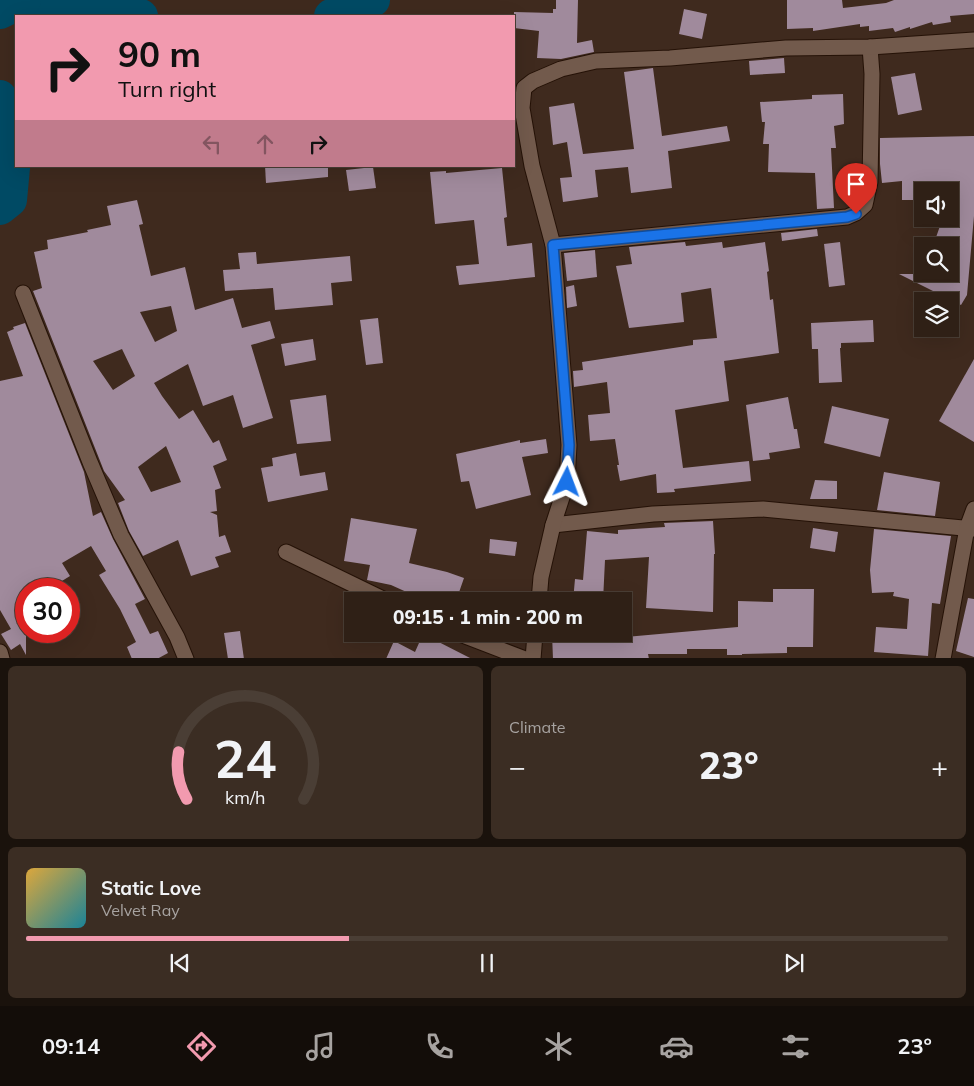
<!DOCTYPE html>
<meta charset="utf-8">
<style>
body{margin:0;font-family:Mulish,sans-serif;background:#3b2d23;color:#f1f3f6;height:100vh;display:flex;flex-direction:column;font-size:19px;white-space:nowrap}
*{box-sizing:border-box;margin:0}
p{font-size:16px;color:#a7a3a1}
.icon{flex:none;width:28px;height:28px;fill:none;stroke:currentColor;stroke-width:2;stroke-linecap:round;stroke-linejoin:round}
.map{position:relative;height:658px;overflow:hidden}
.sheet{display:flex;flex-direction:column;gap:8px;padding:8px;background:#1a120c;flex:1}
.sheet>*{flex:none}
.top-card{position:absolute;left:15px;top:15px;width:500px;height:152px;border-radius:0px;box-shadow:0 5px 20px #0002,0 0 0 1px #4a3e35;background:#f29aaf;color:#111;overflow:hidden}
.tools{position:absolute;left:914px;top:182px;display:grid;gap:10px}
.tools a{display:grid;place-items:center;width:45px;height:45px;border-radius:0px;background:#2f2016;box-shadow:0 5px 20px #0002,0 0 0 1px #4a3e35;font-size:25px}
.speed{position:absolute;left:15px;top:578px;display:flex;gap:10px;font-size:25px;font-weight:700;text-align:center}
.speed>*{display:grid;place-content:center;width:65px;height:65px;border-radius:50%;background:#2f2016;box-shadow:0 5px 20px #0002,0 0 0 1px #4a3e35;line-height:1}
.speed .limit{border:8px solid #d22;background:#fff;color:#111}
.pin{position:absolute;display:grid;place-items:center;width:42px;height:42px;color:#fff;margin:-51px -21px;border-radius:50% 50% 50% 0;rotate:-45deg;box-shadow:0 0 5px #0007}
.pin .icon{rotate:45deg}
.me{position:absolute;width:55px;margin:-28px;rotate:3deg;stroke-linejoin:round;filter:drop-shadow(0 0 4px #0008)}
.turn{display:flex;align-items:center;gap:18px;height:105px;padding:0 20px;font-size:22px}
.turn .icon{width:65px;height:65px;stroke-width:2.5}
.turn b{display:block;font-size:35px;line-height:42px}
.lanes{display:flex;align-items:center;height:48px;padding:0 20px;background:#0003;justify-content:center;gap:25px;direction:ltr}
.lanes .off{opacity:.35}
.big{font-size:38px;font-weight:800;line-height:1.1}
.sheet .tile{flex:1;display:flex;flex-direction:column;justify-content:center;gap:8px;min-width:0;padding:0 18px;border-radius:8px;background:#3b2d23}
.sheet .dial{align-items:center;gap:0}
.dial svg{height:130px;overflow:visible;fill:none;stroke:#4a3e35;stroke-width:7;stroke-linecap:round;text-anchor:middle}
.dial text{fill:#f1f3f6;stroke:none}
.song{display:flex;align-items:center;gap:15px}
.cover{width:60px;height:60px;border-radius:8px;background:linear-gradient(135deg,hsl(40 70% 55%),hsl(190 70% 35%))}
.played{height:5px;border-radius:2px;background:linear-gradient(90deg,#f29aaf 35%,#4a3e35 35%)}
.keys{display:flex;justify-content:space-around;direction:ltr}
.heat{display:flex;justify-content:space-between;align-items:center;font-size:28px;direction:ltr}
.sheet .tiles{flex:1;display:grid;gap:8px;grid-template-columns:1fr 1fr}
.tile:last-child{grid-column:span 2}
.trip{position:absolute;left:344px;top:592px;width:288px;height:50px;border-radius:0px;background:#2f2016;box-shadow:0 5px 20px #0002,0 0 0 1px #4a3e35;font-weight:800;line-height:50px;text-align:center}
.dock{display:flex;height:80px;justify-content:space-around;align-items:center;background:#130d09;color:#a7a3a1}
.dock .icon{width:35px;height:35px}
.dock .selected{color:#f29aaf}
.dock b{font-size:22px;color:#f1f3f6}
.map>svg:first-child{display:block}
</style>
<div class="map">
<svg width="974" height="659" viewBox="0 0 974 659">
<rect width="100%" height="100%" fill="#3f2a1e"/>
<g fill="none" stroke-linecap="round" stroke-linejoin="round">
<g stroke="#004a64" stroke-width="34">
<path d="M39,0L115,10L141,16"/>
<path d="M0,12L24,0"/>
<path d="M331,16L373,0"/>
<path d="M0,97L16,135L10,200L0,208"/>
</g>
</g>
<g fill="#a08a9c" fill-rule="evenodd">
<path d="M556,0H578L577,43L592,40L594,52L561,59L537,58L539,31L514,28V12L553,13V9H556Z"/>
<path d="M787,0H842L843,8L886,3L894,0H974V14L950,16L951,22L933,25L932,22L910,29V27L895,32L893,28L869,31V26L860,27V24L813,31V28L787,29Z"/>
<path d="M684,9L707,14L702,39L679,34Z"/>
<path d="M784,58L785,73L750,75L749,61Z"/>
<path d="M653,68L662,136L727,126L730,141L668,151L672,188L631,193L628,167L595,170L598,197L563,202L560,178L572,177L567,142L553,145L549,107L574,103L583,154L634,149L624,72Z"/>
<path d="M915,73L922,110L898,115L891,77Z"/>
<path d="M843,94L844,124L834,126L836,148H831L834,208L817,209L815,173L768,172L769,144H763L765,122H762L760,102L812,99V95Z"/>
<path d="M974,136V216L967,295L961,305L899,274H950V246H943L934,243L940,226L918,227V200H902V181L882,183L880,164V138ZM922,191H950V219H922Z"/>
<path d="M265,166H328V177L266,183Z"/>
<path d="M373,167L376,188L349,191L346,170Z"/>
<path d="M502,168L507,217L504,218L507,246L532,243L535,277L459,285L456,266L479,264L474,220L435,224L430,172L446,171V173Z"/>
<path d="M137,200L143,224L139,225L151,276L185,267L195,310L233,298L242,328L270,321L275,338L251,345L273,418L243,428L233,395L203,406L188,364L154,383L162,396L179,419L193,410L213,443L219,440L227,460L213,466L221,488L215,490L217,511L210,512L217,515L219,537L225,535L231,552L215,557L219,567L191,576L178,540L143,556L129,531L118,503L125,500L104,471L33,291L42,288L34,252L48,249L47,240L88,232L87,230L111,225L107,206ZM171,306L177,331L155,342L140,312ZM122,349L135,376L113,390L93,361ZM166,446L181,482L151,492L138,467Z"/>
<path d="M817,229L818,236L782,241L781,233Z"/>
<path d="M685,242L686,246L722,242L723,248L765,242L769,271L767,272L770,300L773,299L779,353L724,361L729,401L675,410L683,468L749,461L751,481L674,489L675,492L657,493L656,474L620,481L617,465H619L615,439L590,441L588,415L610,413L607,382L574,387L573,371L583,370L582,362L693,345V340L717,338L711,288L681,293L684,322L629,328L616,266L632,264L629,247Z"/>
<path d="M840,242L845,285L829,287L824,244Z"/>
<path d="M595,250L597,277L567,281L564,253Z"/>
<path d="M256,252L257,264L350,256L352,281L331,283L333,305L275,310L273,288L225,291L223,270L240,269L238,253Z"/>
<path d="M574,285L577,306L567,308L566,287Z"/>
<path d="M378,318L383,363L366,365L360,320Z"/>
<path d="M873,320L874,342L841,343V348H840L842,382L819,383L818,349H812L811,323Z"/>
<path d="M25,323L84,472L93,516L101,512L113,539L145,599L135,604L150,634L158,631L168,653L157,659H132L127,647L136,642L120,609L99,575L106,571L91,546L62,563L70,576L49,589H26V655L20,644L11,650L1,634L11,629L0,610V381L23,376L7,332L14,329L13,327Z"/>
<path d="M313,339L316,360L285,366L281,344Z"/>
<path d="M974,359V442L939,421Z"/>
<path d="M326,395L331,441L297,444L290,400Z"/>
<path d="M788,397L794,429H797L800,448L769,453L770,459L753,461L746,405Z"/>
<path d="M832,406L889,419L880,457L824,443Z"/>
<path d="M546,439L548,453L522,457L531,495L476,509L469,481L461,482L456,454L520,440V443Z"/>
<path d="M296,453L300,476L325,472L328,490L268,502L261,468L273,466L272,458Z"/>
<path d="M884,472L940,482L935,516L877,510Z"/>
<path d="M815,480L837,481V499H810Z"/>
<path d="M351,518L417,529L409,563L447,572L464,578L456,601H429L410,597L411,594L391,585L367,580L370,565L344,561Z"/>
<path d="M713,521L715,554H714L713,612L646,608L649,557L605,560L603,601H573L575,579L583,580L587,531L618,534V530L665,527L664,523Z"/>
<path d="M813,528L838,532L835,552L810,548Z"/>
<path d="M874,529L951,536L940,604L932,603L928,656L874,652L876,627L907,629L909,599L893,596L894,592L872,593L870,570Z"/>
<path d="M490,539L517,542L515,556L489,553Z"/>
<path d="M773,589H814L813,647H787V653L742,654V655H727V649H687V654H648L649,659H553L552,634H603V639L738,627V601L773,602Z"/>
<path d="M968,598L974,599V657L956,651Z"/>
<path d="M240,631L244,659H228L224,633Z"/>
<path d="M423,634L472,659H386L394,641L415,652Z"/>
</g>
<g fill="none" stroke-linecap="round" stroke-linejoin="round">
<g stroke="#251207" stroke-width="17">
<g id="street">
<path d="M553,245L847,217L856,213L865,205L870,182L872,74L870,47"/>
<path d="M23,293L90,462L121,535L177,637L186,659"/>
<path d="M553,525L653,514L763,509L974,529"/>
<path d="M286,552L387,601"/>
<path d="M539,601L541,577L553,525L567,482L569,445L553,245L532,166L522,108L524,88L533,81L561,69L596,61L670,58L786,48L870,47L974,40"/>
<path d="M460,634L525,659"/>
<path d="M0,652L2,659"/>
<path d="M533,659L535,634"/>
<path d="M943,659L967,528L974,509"/>
</g>
</g>
<use href="#street" stroke="#725a4c" stroke-width="15"/>
</g>
<g fill="none" stroke-linecap="round" stroke-linejoin="round">
<g stroke="#114b97" stroke-width="12">
<path id="route" d="M567,482L569,445L553,245L847,217L856,214"/>
</g>
<use href="#route" stroke="#1a73e8" stroke-width="9"/>
</g>
</svg>
<div class="tools">
<a><svg class="icon" aria-label="sound" viewBox="0 0 24 24"><path d="M4 9h4l5-4v14l-5-4H4zM17 9q2 3 0 6"/></svg></a>
<a><svg class="icon" aria-label="search" viewBox="0 0 24 24"><circle cx="10" cy="10" r="6"/><path d="M15 15l6 6"/></svg></a>
<a><svg class="icon" aria-label="layers" viewBox="0 0 24 24"><path d="M12 4l9 5-9 5-9-5zM3 14l9 5 9-5"/></svg></a>
</div>
<div class="speed"><div class="limit">30</div></div>
<div class="pin" style="left:856px;top:214px;background:#d93025"><svg class="icon" aria-label="arrive" viewBox="0 0 24 24"><path d="M6 21V4h12l-3 4 3 4H6"/></svg></div>
<svg class="me" style="left:567px;top:482px" viewBox="-20 -20 40 40"><path d="M0-17L14 15 0 8-14 15z" fill="#1a73e8" stroke="#fff" stroke-width="4"/></svg>
<div class="trip">09:15 · 1 min · 200 m</div>
<div class="top-card">
<div class="turn"><svg class="icon" aria-label="right" viewBox="0 0 24 24"><path d="M7 20v-9h11M14 6l5 5-5 5"/></svg><div><b>90 m</b>Turn right</div></div>
<div class="lanes"><svg class="icon off" aria-label="left" viewBox="0 0 24 24"><path d="M17 20v-9H6M10 6l-5 5 5 5"/></svg><svg class="icon off" aria-label="ahead" viewBox="0 0 24 24"><path d="M12 20V5M6 11l6-6 6 6"/></svg><svg class="icon" aria-label="right" viewBox="0 0 24 24"><path d="M7 20v-9h11M14 6l5 5-5 5"/></svg></div>
</div>
</div>
<section class="sheet">
<div class="tiles">
<div class="tile dial"><svg viewBox="0 0 100 80">
<path d="M14 69A42 42 0 1 1 86 69"/>
<path d="M14 69A42 42 0 0 1 9 40" stroke="#f29aaf"/>
<text x="50" y="56" font-size="32" font-weight="700">24</text>
<text x="50" y="72" font-size="11">km/h</text>
</svg></div>
<div class="tile"><p>Climate</p>
<div class="heat"><a>−</a><b class="big">23°</b><a>+</a></div>
</div>
<div class="tile">
<div class="song"><i class="cover"></i><div><b>Static Love</b><p>Velvet Ray</p></div></div>
<div class="played"></div>
<div class="keys"><svg class="icon" aria-label="previous" viewBox="0 0 24 24"><path d="M18 5L8 12l10 7zM5 5v14"/></svg><svg class="icon" aria-label="pause" viewBox="0 0 24 24"><path d="M8 5v14M16 5v14"/></svg><svg class="icon" aria-label="next" viewBox="0 0 24 24"><path d="M6 5l10 7-10 7zM19 5v14"/></svg></div>
</div>
</div>
</section>
<nav class="dock">
<b>09:14</b>
<svg class="icon selected" aria-label="directions" viewBox="0 0 24 24"><path d="M12 3l9 9-9 9-9-9zM9 14v-3h6M13 9l2 2-2 2"/></svg>
<svg class="icon" aria-label="music" viewBox="0 0 24 24"><path d="M9 18V5l10-2v13"/><circle cx="6" cy="18" r="3"/><circle cx="16" cy="16" r="3"/></svg>
<svg class="icon" aria-label="phone" viewBox="0 0 24 24"><path d="M5 4h4l2 5-3 2q2 4 5 5l2-3 5 2v4C11 20 4 13 5 4z"/></svg>
<svg class="icon" aria-label="climate" viewBox="0 0 24 24"><path d="M12 3v18M4 7l16 10M4 17L20 7"/></svg>
<svg class="icon" aria-label="car" viewBox="0 0 24 24"><path d="M5 17H2v-5l4-1 3-4h7l3 4 3 1v5h-3M9 17h6M6 11h13"/><circle cx="7" cy="17" r="2"/><circle cx="17" cy="17" r="2"/></svg>
<svg class="icon" aria-label="filters" viewBox="0 0 24 24"><path d="M4 7h16M4 17h16"/><circle cx="9" cy="7" r="2"/><circle cx="15" cy="17" r="2"/></svg>
<b>23°</b>
</nav>
